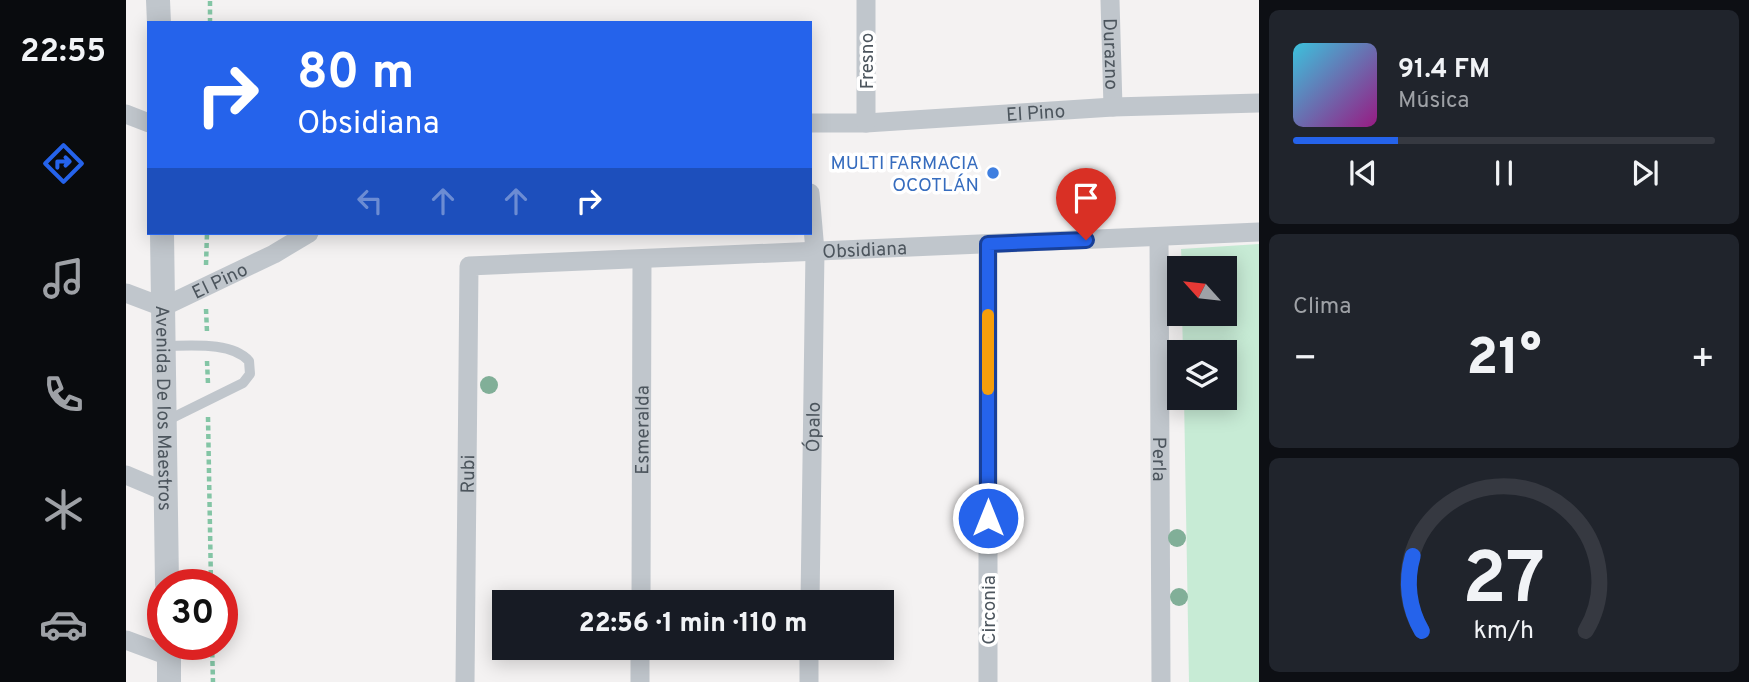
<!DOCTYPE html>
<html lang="es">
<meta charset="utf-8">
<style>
body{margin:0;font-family:Overpass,sans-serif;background:#20242c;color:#f1f3f6;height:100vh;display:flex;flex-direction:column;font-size:26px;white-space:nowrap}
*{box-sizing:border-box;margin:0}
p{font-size:23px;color:#9ea1a6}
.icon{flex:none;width:38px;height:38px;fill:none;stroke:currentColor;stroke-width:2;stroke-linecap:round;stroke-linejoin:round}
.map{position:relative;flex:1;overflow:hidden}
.drawer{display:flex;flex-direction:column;gap:10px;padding:10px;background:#0d0f14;width:490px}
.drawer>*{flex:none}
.banner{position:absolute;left:21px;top:21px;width:665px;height:214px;border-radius:0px;box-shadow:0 4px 18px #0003;background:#2563eb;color:#fff;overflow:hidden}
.needle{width:46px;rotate:297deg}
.fabs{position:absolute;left:1041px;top:256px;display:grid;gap:14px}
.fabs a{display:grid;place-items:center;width:70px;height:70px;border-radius:0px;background:#171b24;box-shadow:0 4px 18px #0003;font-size:35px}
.speed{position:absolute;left:21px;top:569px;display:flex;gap:14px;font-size:35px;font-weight:700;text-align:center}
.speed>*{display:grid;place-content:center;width:91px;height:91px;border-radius:50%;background:#171b24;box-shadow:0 4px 18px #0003;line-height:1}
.speed .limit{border:10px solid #d22;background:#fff;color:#111}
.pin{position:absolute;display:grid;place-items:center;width:60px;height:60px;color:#fff;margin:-72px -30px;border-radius:50% 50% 50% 0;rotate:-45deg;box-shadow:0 0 7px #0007}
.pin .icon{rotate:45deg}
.me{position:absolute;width:77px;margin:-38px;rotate:0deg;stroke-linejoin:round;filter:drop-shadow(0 0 5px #0008)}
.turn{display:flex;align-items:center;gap:24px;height:147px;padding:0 35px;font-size:32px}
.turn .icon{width:91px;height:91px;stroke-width:2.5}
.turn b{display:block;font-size:49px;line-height:60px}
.lanes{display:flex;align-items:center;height:66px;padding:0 35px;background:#0003;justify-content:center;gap:35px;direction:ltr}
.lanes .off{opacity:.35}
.big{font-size:52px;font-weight:800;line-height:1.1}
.drawer .card{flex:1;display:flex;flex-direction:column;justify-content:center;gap:10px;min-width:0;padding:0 24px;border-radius:10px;background:#20242c}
.drawer .dial{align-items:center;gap:0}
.dial svg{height:182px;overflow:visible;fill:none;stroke:#363941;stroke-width:7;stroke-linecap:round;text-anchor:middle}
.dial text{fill:#f1f3f6;stroke:none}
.song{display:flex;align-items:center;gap:21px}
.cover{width:84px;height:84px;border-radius:10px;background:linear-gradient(135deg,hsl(190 70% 55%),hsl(310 70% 35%))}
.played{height:7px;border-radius:4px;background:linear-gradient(90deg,#2563eb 25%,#363941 25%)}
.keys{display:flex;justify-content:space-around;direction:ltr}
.heat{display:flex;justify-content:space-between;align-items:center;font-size:38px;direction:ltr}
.trip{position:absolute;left:366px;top:590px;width:402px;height:70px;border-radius:0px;background:#171b24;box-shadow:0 4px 18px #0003;font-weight:800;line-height:70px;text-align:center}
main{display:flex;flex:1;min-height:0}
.tabs{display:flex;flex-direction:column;width:126px;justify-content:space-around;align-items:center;background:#090b0e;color:#9ea1a6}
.tabs .icon{width:49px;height:49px}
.tabs .on{color:#2563eb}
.tabs b{font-size:32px;color:#f1f3f6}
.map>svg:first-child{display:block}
</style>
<main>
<nav class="tabs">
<b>22:55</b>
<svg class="icon on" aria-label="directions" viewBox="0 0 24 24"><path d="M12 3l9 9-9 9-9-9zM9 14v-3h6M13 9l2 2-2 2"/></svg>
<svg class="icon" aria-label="music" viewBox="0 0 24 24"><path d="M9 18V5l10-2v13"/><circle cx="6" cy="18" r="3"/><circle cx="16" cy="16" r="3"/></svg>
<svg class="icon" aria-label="phone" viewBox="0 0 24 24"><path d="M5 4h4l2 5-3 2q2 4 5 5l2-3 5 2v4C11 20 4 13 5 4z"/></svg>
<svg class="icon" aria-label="climate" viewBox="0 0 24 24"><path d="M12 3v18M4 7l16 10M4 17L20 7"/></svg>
<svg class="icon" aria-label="car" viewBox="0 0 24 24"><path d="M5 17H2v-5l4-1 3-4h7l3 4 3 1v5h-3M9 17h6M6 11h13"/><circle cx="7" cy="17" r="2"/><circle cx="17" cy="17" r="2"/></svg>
</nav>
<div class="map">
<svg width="1133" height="682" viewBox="0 0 1133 682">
<rect width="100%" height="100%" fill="#f4f2f2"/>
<path fill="#c7ebd5" d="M1133,244V682H1063L1058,397H1099V352H1057L1056,313H1099V268H1056L1055,249Z"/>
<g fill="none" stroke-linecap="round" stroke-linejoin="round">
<g stroke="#83c5a5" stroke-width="4.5" stroke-dasharray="5 3.5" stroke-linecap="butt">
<path d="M84,23V0"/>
<path d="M80,265L81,233"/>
<path d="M80,309L81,332"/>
<path d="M81,361L82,384"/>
<path d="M82,417L85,584"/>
<path d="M86,644L87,682"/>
</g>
<path stroke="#c0c6cc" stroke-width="10" d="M38,346C63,346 105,341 123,361L124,374L117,383L42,420"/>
<g stroke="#c0c6cc" stroke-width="19">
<path id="s1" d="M984,0L987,107"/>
<path d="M0,114L23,123"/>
<path id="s2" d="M684,123H740L987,107L1133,103"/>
<path d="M740,123V0"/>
<path id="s3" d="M1033,237L1035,682"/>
<path d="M862,244V682"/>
<path id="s4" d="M0,293L37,307L148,254L183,233"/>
<path d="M0,475L38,491"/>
<path id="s5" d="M515,602L516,259"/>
<path id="s6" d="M684,602L689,251L684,193"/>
<path d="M0,640L43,656"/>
<path id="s7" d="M339,682L343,266L1133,232"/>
<path d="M514,682V648"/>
<path d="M683,682V648"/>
</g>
<g stroke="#c0c6cc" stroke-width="24">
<path d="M32,0L33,23"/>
<path id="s8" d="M36,233L41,584"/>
<path d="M43,644V682"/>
</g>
</g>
<g fill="#81af98">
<circle cx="363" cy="385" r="9"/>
<circle cx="1051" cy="538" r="9"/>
<circle cx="1053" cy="597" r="9"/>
</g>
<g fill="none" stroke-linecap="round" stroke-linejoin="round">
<g stroke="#184099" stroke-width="18">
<path id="route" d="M862,518V244L960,240"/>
</g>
<use href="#route" stroke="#2563eb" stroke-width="12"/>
<path stroke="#f59e0b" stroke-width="12" d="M862,315V389"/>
</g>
<circle fill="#3f7fe0" stroke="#fff" stroke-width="2.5" cx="867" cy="173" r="7"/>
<g text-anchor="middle" stroke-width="7" stroke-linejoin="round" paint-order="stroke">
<g font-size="19" fill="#4c555d" stroke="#fff">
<text dy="7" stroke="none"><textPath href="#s1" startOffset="54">Durazno</textPath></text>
<text transform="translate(740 61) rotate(-90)" y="7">Fresno</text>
<text dy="7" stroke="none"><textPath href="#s2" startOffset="226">El Pino</textPath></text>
<text dy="7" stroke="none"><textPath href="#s7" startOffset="812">Obsidiana</textPath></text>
<text dy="7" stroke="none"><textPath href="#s4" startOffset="102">El Pino</textPath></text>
<text dy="7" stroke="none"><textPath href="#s8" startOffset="175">Avenida De los Maestros</textPath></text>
<text dy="7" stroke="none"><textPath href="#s6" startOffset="175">Ópalo</textPath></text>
<text dy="7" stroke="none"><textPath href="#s5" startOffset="172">Esmeralda</textPath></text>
<text dy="7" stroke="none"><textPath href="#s3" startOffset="222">Perla</textPath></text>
<text dy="7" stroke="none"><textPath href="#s7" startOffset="208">Rubi</textPath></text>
<text transform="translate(862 610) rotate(-90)" y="7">Circonia</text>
</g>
<g font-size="19" fill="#366cbe" stroke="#fff" text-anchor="end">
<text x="853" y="169">MULTI FARMACIA<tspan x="853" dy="22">OCOTLÁN</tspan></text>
</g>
</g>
</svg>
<div class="fabs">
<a><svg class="needle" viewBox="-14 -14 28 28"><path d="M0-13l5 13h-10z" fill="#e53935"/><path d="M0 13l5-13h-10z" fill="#9ea1a6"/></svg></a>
<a><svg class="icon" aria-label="layers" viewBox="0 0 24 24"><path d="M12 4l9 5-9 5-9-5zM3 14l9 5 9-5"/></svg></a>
</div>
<div class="speed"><div class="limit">30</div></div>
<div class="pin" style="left:960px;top:240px;background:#d93025"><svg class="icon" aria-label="arrive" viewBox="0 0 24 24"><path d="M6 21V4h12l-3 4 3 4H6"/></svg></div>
<svg class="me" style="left:862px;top:518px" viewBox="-20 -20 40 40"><circle r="17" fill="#2563eb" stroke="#fff" stroke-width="3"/><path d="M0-11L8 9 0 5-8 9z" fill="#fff"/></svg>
<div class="trip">22:56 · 1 min · 110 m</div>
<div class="banner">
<div class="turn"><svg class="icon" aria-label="right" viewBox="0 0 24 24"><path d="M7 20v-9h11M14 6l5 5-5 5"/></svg><div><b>80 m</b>Obsidiana</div></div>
<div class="lanes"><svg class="icon off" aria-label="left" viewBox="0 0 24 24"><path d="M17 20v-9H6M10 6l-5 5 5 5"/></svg><svg class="icon off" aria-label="ahead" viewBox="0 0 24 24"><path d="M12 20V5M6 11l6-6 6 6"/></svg><svg class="icon off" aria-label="ahead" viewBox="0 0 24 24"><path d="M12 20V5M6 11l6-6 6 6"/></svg><svg class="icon" aria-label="right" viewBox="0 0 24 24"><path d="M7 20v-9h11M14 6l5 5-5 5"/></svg></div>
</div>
</div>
<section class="drawer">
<div class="card">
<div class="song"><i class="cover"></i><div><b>91.4 FM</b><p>Música</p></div></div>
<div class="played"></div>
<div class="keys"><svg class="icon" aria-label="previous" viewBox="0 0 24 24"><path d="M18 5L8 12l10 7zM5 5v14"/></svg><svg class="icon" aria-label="pause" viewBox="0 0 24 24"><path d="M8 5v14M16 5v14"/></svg><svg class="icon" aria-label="next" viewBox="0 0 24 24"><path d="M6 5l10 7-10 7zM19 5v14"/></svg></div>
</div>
<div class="card"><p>Clima</p>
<div class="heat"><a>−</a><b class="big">21°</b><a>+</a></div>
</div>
<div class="card dial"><svg viewBox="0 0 100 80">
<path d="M14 69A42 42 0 1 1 86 69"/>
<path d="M14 69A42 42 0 0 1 10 36" stroke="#2563eb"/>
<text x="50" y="56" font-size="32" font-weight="700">27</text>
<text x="50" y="72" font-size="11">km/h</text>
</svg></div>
</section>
</main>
